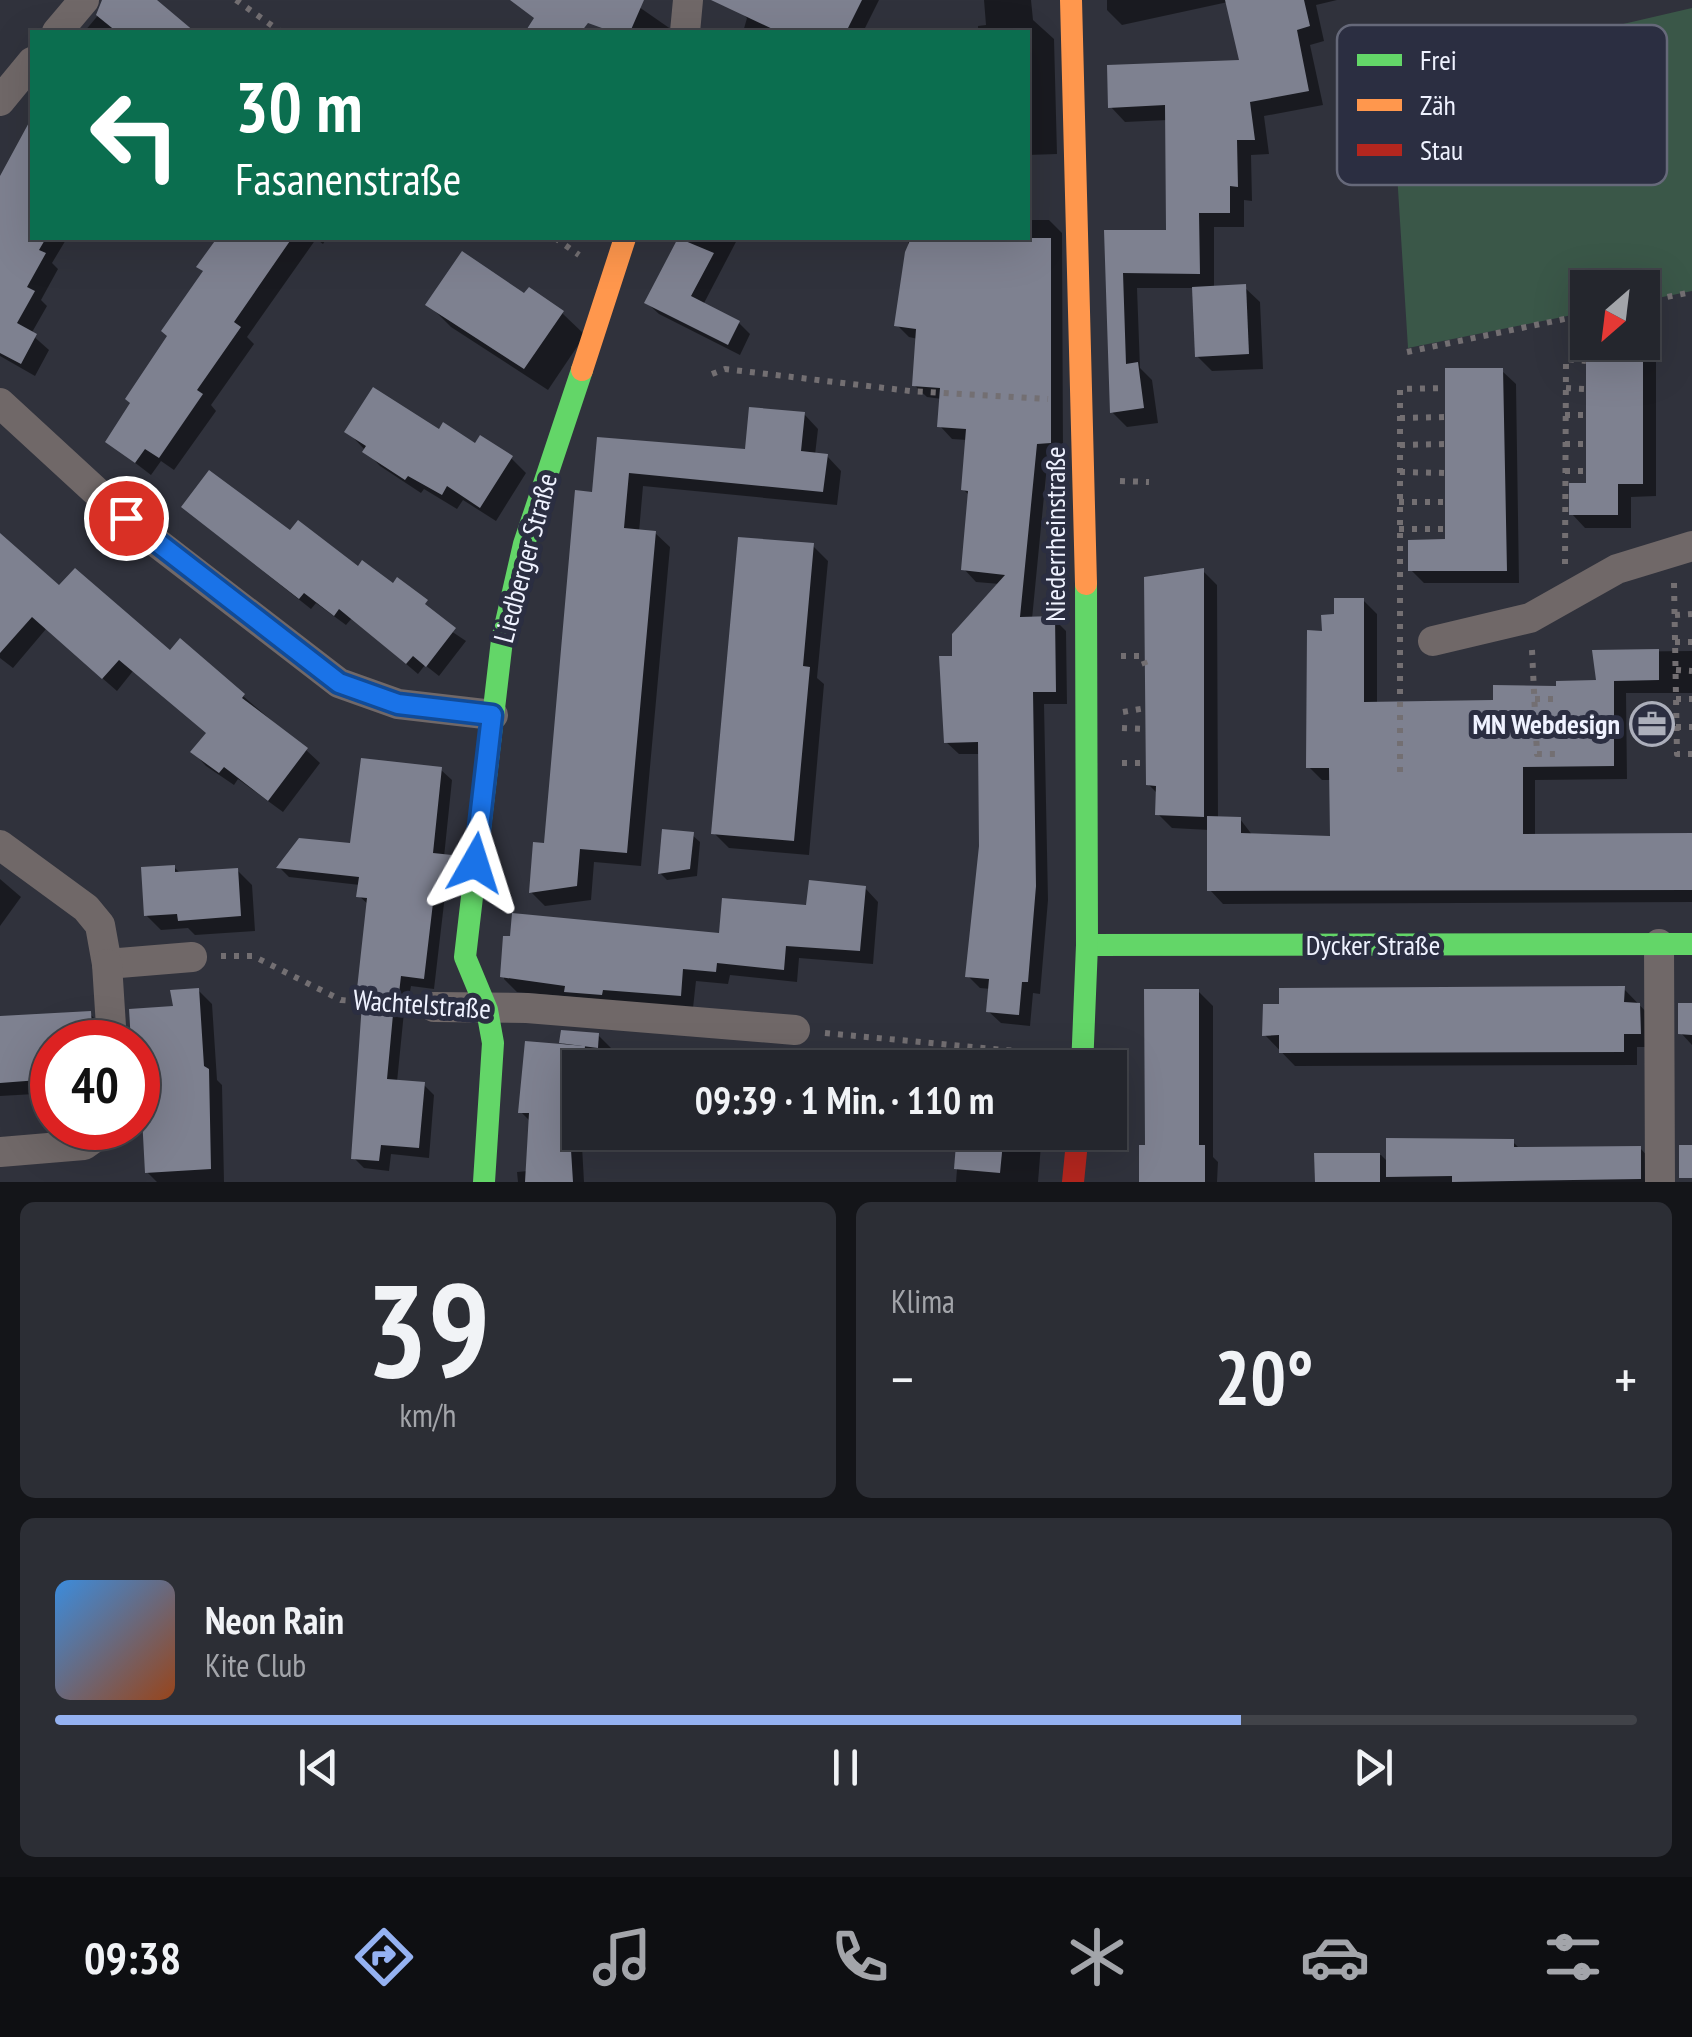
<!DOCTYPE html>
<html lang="de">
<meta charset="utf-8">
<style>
body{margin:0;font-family:"PT Sans Narrow",sans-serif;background:#2c2e35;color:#f1f3f6;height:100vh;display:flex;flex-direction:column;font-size:38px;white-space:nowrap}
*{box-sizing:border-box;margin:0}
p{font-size:32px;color:#a3a5aa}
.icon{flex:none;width:55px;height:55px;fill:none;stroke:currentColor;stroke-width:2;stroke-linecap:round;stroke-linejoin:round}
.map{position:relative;height:1182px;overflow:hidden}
.side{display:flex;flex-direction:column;gap:20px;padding:20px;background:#141519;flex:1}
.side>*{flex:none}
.guide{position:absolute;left:30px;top:30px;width:1000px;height:210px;border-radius:0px;box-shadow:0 10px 40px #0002,0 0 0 2px #414349;background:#0b6e4f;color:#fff;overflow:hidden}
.needle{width:65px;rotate:208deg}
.tools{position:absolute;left:1570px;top:270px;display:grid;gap:20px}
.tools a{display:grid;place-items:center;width:90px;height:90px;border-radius:0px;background:#24262d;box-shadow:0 10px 40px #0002,0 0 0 2px #414349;font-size:50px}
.speed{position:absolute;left:30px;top:1020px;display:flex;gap:20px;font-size:50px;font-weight:700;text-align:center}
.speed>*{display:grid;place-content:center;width:130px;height:130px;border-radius:50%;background:#24262d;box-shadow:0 10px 40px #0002,0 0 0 2px #414349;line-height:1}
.speed .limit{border:15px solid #d22;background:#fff;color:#111}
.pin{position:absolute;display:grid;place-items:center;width:85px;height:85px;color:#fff;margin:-42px;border:5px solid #fff;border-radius:50%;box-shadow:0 2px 10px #0007}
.me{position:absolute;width:110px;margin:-55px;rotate:6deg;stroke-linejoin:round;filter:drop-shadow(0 0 8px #0008)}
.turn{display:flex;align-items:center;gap:35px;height:210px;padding:0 40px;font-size:45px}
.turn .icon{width:130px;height:130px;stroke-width:2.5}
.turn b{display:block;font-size:70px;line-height:85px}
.big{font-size:75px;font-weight:600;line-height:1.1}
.side .card{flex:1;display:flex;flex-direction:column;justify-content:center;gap:15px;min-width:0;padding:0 35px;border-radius:15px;background:#2c2e35}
.side .dial{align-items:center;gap:0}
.dial b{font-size:130px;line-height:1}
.song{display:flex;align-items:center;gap:30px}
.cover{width:120px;height:120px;border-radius:15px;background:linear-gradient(135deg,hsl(210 70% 55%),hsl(20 70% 35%))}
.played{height:10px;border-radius:5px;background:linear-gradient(90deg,#95b2f1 75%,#414349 75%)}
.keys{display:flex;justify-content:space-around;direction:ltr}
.heat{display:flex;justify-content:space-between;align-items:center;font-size:55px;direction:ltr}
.side .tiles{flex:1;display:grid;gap:20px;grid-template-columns:1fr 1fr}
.card:last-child{grid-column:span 2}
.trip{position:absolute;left:562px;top:1050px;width:565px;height:100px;border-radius:0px;background:#24262d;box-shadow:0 10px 40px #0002,0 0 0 2px #414349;font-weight:600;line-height:100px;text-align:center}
.dock{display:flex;height:160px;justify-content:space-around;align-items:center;background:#0e0f12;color:#a3a5aa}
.dock .icon{width:70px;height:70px}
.dock .on{color:#95b2f1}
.dock b{font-size:45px;color:#f1f3f6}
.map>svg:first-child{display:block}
</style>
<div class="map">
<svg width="1692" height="1182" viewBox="0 0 1692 1182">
<rect width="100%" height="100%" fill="#30323c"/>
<path fill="#3a5748" d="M1692,8V291L1643,301L1642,288H1588L1587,312L1408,348L1391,78Z"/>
<g fill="#0007">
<path d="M111,0H154L191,32H84Z"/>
<path d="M550,0H629L675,32H637L560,11Z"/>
<path d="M748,0H879L863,32H743L747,18L742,13Z"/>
<path d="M984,0H1031L1033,20L1054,39L1057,154L1028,155V32H978V26L986,25Z"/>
<path d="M1107,0H1337L1316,5L1324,41L1310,45L1323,105L1264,116L1269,154L1251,155L1252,201L1244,200V227H1214V288L1244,287L1260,302L1263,369L1212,371L1197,356L1194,288H1137L1140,368L1152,380L1158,423L1127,427L1112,412L1106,233H1169L1168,120L1125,122L1110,106L1242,62L1228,2L1122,25L1107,10Z"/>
<path d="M32,122V238H67L52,263L58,269L41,300L47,306L31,334L49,350L35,376L0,356V181Z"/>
<path d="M1028,220H1049L1062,233L1063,455H1048L1032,619H1054L1066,631L1067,704H1044L1048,900L1040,994L1033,993L1030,1026L1001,1023L988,1011L991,989L980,988L968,976L981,846L980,754H959L946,742L955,658L1000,584L976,582L964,569L970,496L963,489L967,440L952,439L940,426L942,399L927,397L914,385L918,339L909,337L897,325L909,238H1028Z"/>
<path d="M231,238H327L323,244L316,239L247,337L254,344L211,405L216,411L174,470L161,461L151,475L108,442L170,337L164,331Z"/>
<path d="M680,238H738L703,305L739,323L750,334L740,355L659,314L647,303Z"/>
<path d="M524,297L562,313L585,335L548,390L451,327L428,304Z"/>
<path d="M1642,343L1656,357V496L1631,497V528H1585L1572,514L1589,486Z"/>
<path d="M1502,371L1516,384L1519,583H1424L1411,570L1448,542Z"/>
<path d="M804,414L818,429L815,455L827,456L841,471L837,505L643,486L639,532L655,533L670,547L641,866L594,862L591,900L545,906L531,892L546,845L600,440L747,452Z"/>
<path d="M348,432H440L511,458L526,473L496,521L463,500L457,509L424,489L421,493L380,466Z"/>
<path d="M196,518L291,534L358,569L466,641L439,676L425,665L418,674L352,618L346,625L316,603L311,609Z"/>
<path d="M0,537L60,588L243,696L306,750L320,763L283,812L238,779L234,785L206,766L193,752L209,734L133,671L117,691L46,629L13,668L0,658Z"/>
<path d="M813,546L828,561L817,678L824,684L809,855L729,848L714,833Z"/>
<path d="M1203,571L1217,585L1218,819H1240L1253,836L1332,839V780H1322L1309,767L1324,633L1336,617L1363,600L1377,614V705L1495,703L1599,683L1595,652L1692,651V693H1626L1627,779L1535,780V836H1692V902L1223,904L1210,890L1209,830L1172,828L1158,814V794L1148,784L1161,574Z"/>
<path d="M441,770L452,780L444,857L461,868L458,896L445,895L434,989L411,986L408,1003L405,1002L397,1082L424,1085L434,1095L429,1158L391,1154L389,1171L364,1168L354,1158L365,993L359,988L369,905L359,896L360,885L289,877L279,867L352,846Z"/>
<path d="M692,835L700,842L697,876L667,880L660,873Z"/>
<path d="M174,867L181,874L237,870L252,885L255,931L195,935L188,928L161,930L146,915Z"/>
<path d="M0,879L21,897L0,926Z"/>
<path d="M865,888L878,902L873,964L799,958L797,982L730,975L728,984L696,981L693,1008L517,992L504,979L506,938L721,936Z"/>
<path d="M1624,989L1653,1019L1654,1047H1637V1065L1295,1066L1265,1035Z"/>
<path d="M198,990L212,1004L217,1080L222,1085L224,1182H157L147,1172L139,1053L138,1042H132L131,1011L176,1008Z"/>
<path d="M1198,991L1213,1006V1157L1218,1162L1217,1182H1140Z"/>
<path d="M1692,1006V1045L1681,1033Z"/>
<path d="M90,1014L104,1028L106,1042H52V1093L0,1096V1018Z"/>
<path d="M598,1035L611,1048L610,1060L593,1058L597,1068H580V1132H591L590,1146H582L584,1182H518L517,1172L528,1171L531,1122L521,1112L567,1047L562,1042Z"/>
<path d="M672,1063L726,1068H672Z"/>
<path d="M738,1132H876L875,1145Z"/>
<path d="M960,1132H1042L1038,1182H956Z"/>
<path d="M1512,1141L1520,1149L1640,1148L1652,1161V1182H1317V1156L1381,1155L1388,1162Z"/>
</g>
<g fill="#7e8190">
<path d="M102,0H157L195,32H117L96,15Z"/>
<path d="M510,0H644L630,32H613L588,23L581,32H525L534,18Z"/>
<path d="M711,0H862L846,32H779Z"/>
<path d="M1225,0H1304L1310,26L1297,30L1309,91L1250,102L1255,140H1237L1238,187L1230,186V213H1199L1200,274L1123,273L1126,364L1138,362L1144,408L1110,413L1104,230H1166L1165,105L1108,108L1107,65L1239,60Z"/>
<path d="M32,117V238H46L39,250L46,253L27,287L35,291L17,323L37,334L21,364L0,353V176Z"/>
<path d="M217,238H292L234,322L241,327L197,390L203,394L159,458L145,449L135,463L105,442L130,403L125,399L167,336L161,331L203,271L196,267Z"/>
<path d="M678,238L714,253L691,296L740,321L728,345L644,303Z"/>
<path d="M911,238H1051V443L1037,444L1020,617L1055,616L1056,692H1033L1036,886L1028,982H1022L1019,1015L986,1012L989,979L965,977L979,846L978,742L944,743L939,656H952V634L1005,575L961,570L968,491L961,490L966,429L937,427L940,388L912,386L916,329L894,326L905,252Z"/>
<path d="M462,251L524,293L529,287L564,311L524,369L425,305Z"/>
<path d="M1246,284L1249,354L1195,357L1192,287Z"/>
<path d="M1586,342H1643V484H1618V515H1569V483H1586Z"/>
<path d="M1445,368H1503L1507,571H1408V540L1445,539Z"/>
<path d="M373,387L439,429L443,422L475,443L480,435L513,456L480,508L447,486L442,495L408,476L405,480L362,452L366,446L344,432Z"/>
<path d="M749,407L805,412L801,451L828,454L823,492L629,473L624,528L656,531L627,853L580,849L577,886L529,893L533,842L544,843L575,490L592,492L597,437L745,449Z"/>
<path d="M209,470L290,530L298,520L358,566L362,560L393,583L397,577L428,600L425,604L456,628L426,667L413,656L406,664L339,609L334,616L304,593L299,599L181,507Z"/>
<path d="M0,533L59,585L75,568L170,650L180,638L245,694L242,698L308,748L268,801L224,767L219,773L190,752L206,733L119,660L102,679L32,617L0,653Z"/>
<path d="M738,537L814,543L803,666L810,667L794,841L711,834Z"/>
<path d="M1204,568V817L1155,815L1156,786L1146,785L1144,577Z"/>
<path d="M1334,598H1364V702L1493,700V685L1556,686V681L1596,680L1592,650L1659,649V680L1614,681V766L1523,767V834L1692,833V890L1207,891V816L1241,817V833L1330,836L1329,768H1306L1307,630L1322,631L1321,615L1334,614Z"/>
<path d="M361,758L442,767L433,853L452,855L448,886H435L424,979L401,976L399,993H395L387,1079L425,1082L419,1148L381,1145L379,1161L351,1159L363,989H357L367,898L356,897L359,877L276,868L299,838L350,843Z"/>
<path d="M662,829L694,832L690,869L658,874Z"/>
<path d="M175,865V872L238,868L241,916L178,921L177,914L144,916L141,867Z"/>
<path d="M809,880L866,886L860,951L786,946L784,970L717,963L716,972L683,969L681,996L603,990L602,995L564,992L565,986L500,977L503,936H510L512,913L719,933L722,898L806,905Z"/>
<path d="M1625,986L1624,1002L1640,1003L1641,1034H1624V1052L1279,1053V1035L1262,1036L1263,1004H1279V988Z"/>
<path d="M199,988L204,1066L209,1069L211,1169L145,1173L138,1042H131L129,1009L173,1006L170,990Z"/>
<path d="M1144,989H1199V1145H1205V1182H1139V1145H1145Z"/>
<path d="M1678,1003H1692V1035L1678,1034Z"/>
<path d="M91,1011L93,1042H52V1079L0,1083V1016Z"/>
<path d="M561,1030L599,1033L598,1048L559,1043Z"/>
<path d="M525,1041L585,1046L577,1134H570L573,1182H525L529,1113H518Z"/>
<path d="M957,1132H1004L1000,1173L954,1169Z"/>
<path d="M1386,1138L1514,1139V1147L1641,1146V1179L1452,1182V1176L1386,1177Z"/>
<rect x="1679" y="1145" width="13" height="33"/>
<path d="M1314,1153H1380V1182H1315Z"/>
</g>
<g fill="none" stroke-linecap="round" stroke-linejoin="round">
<g stroke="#736f72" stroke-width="6" stroke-dasharray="5 8" stroke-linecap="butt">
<path d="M236,0L281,32"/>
<path d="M555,238L579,255"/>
<path d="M1642,302L1692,292"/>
<path d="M1407,352L1588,314"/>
<path d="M712,374L725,369L910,391L1048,399"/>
<path d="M1566,388L1586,389"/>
<path d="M1565,415H1586"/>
<path d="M1400,418L1445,417"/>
<path d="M1565,444H1586"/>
<path d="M1400,445L1445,444"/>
<path d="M1565,471H1586"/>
<path d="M1400,472L1445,473"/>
<path d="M1120,481L1149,482"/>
<path d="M1399,502H1445"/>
<path d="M1399,529H1445"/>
<path d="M1565,564L1566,359L1586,361"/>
<path d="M1674,583L1677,754H1692"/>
<path d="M1675,615L1692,614"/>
<path d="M1675,642H1692"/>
<path d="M1532,650L1537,754H1557"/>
<path d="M1121,656H1142L1146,667"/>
<path d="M1676,670L1692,671"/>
<path d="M1535,699H1557"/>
<path d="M1676,699H1692"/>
<path d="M1123,712L1146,708"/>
<path d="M1536,726H1556"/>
<path d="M1676,727H1692"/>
<path d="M1122,728L1146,729"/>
<path d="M1122,763H1146"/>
<path d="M1400,772V389L1445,388"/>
<path d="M221,956H253L341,1000L403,1005"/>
<path d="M825,1033L1047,1054"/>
</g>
<g stroke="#706868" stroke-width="30">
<path d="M57,32L84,0"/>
<path d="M685,32L688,0"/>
<path d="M0,101L32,62"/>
<path d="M0,403L126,519L339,683L398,704L493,715"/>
<path d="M1433,641L1530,618L1617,569L1692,546"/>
<path d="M0,845L86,908L100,925L107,964L192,957"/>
<path d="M1659,944L1660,1182"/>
<path d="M107,964L112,1042"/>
<path d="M434,1007L527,1008L795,1030"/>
<path d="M0,1152L84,1145L108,1128"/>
</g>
<g stroke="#63d668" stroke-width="22">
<path d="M1087,945L1692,944"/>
<path d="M1082,1068L1087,945L1086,584"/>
<path d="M484,1182L493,1043L487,1010L465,957L502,640L524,544L582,370"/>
</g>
<g stroke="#ff974d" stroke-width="22">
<path d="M1071,0L1086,584"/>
<path d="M582,370L625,238"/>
</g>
<path stroke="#b3261e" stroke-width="22" d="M1073,1182L1078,1132"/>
</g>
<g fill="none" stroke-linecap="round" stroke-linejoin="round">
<g stroke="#114b97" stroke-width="25">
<path id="route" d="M126,518L339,683L398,704L492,715L475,863"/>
</g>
<use href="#route" stroke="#1a73e8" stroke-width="18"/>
</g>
<defs>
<g id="office-ring" transform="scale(2.25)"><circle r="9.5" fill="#2b2e41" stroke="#acafbb" stroke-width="1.5"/><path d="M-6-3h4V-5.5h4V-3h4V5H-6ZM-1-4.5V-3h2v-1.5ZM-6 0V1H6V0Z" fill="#acafbb"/></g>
</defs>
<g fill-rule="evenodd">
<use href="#office-ring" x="1652" y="724"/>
</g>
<g text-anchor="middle" stroke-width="10" stroke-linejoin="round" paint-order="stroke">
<g font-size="28" fill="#eff2ff" stroke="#2b2e41">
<text transform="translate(1055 534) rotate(-90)" y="10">Niederrheinstraße</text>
<text transform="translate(525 558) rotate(-75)" y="10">Liedberger Straße</text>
<text x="1373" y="955">Dycker Straße</text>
<text transform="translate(422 1004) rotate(4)" y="10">Wachtelstraße</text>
</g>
<g font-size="28" font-weight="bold" fill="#eff2ff" stroke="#2b2e41" text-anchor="end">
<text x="1620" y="734">MN Webdesign</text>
</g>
</g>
<rect x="1337" y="25" width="330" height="160" rx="15" fill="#2b2e41" stroke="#66697a" stroke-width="2.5"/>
<rect x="1357" y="54" width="45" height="12" fill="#63d668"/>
<rect x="1357" y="99" width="45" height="12" fill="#ff974d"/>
<rect x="1357" y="144" width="45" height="12" fill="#b3261e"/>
<g font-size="28" fill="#eff2ff">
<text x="1420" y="70">Frei</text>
<text x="1420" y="115">Zäh</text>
<text x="1420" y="160">Stau</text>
</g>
</svg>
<div class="tools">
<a><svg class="needle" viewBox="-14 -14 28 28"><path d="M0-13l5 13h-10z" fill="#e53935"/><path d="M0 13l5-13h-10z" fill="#a3a5aa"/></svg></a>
</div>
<div class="speed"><div class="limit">40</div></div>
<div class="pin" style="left:126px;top:518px;background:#d93025"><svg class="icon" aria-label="arrive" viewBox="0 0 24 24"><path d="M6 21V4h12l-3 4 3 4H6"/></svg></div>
<svg class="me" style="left:475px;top:863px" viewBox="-20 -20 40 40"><path d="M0-17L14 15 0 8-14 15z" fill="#1a73e8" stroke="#fff" stroke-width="4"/></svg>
<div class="trip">09:39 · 1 Min. · 110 m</div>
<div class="guide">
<div class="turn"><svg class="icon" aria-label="left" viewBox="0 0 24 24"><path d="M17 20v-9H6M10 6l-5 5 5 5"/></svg><div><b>30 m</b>Fasanenstraße</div></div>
</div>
</div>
<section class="side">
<div class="tiles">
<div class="card dial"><b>39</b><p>km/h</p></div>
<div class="card"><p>Klima</p>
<div class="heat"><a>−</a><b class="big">20°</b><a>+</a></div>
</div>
<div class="card">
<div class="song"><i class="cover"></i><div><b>Neon Rain</b><p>Kite Club</p></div></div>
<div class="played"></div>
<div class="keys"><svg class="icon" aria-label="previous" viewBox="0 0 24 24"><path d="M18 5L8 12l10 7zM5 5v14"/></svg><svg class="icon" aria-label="pause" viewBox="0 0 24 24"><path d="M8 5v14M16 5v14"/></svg><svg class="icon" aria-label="next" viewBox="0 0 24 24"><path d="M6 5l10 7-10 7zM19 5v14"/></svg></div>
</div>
</div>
</section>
<nav class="dock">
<b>09:38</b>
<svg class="icon on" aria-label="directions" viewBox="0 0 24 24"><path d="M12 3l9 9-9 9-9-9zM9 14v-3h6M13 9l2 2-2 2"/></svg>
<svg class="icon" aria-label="music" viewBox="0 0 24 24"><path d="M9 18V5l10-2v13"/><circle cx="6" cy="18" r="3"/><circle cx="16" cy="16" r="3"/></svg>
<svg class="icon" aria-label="phone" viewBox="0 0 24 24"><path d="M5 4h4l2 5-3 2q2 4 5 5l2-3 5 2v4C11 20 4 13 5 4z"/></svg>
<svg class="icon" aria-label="climate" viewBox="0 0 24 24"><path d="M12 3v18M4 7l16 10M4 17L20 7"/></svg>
<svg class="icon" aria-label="car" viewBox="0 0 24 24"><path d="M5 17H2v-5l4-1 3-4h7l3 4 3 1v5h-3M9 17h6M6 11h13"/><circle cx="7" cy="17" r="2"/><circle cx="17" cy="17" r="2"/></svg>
<svg class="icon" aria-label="filters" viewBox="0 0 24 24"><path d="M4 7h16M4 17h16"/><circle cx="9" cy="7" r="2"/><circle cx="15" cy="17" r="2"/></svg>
</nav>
